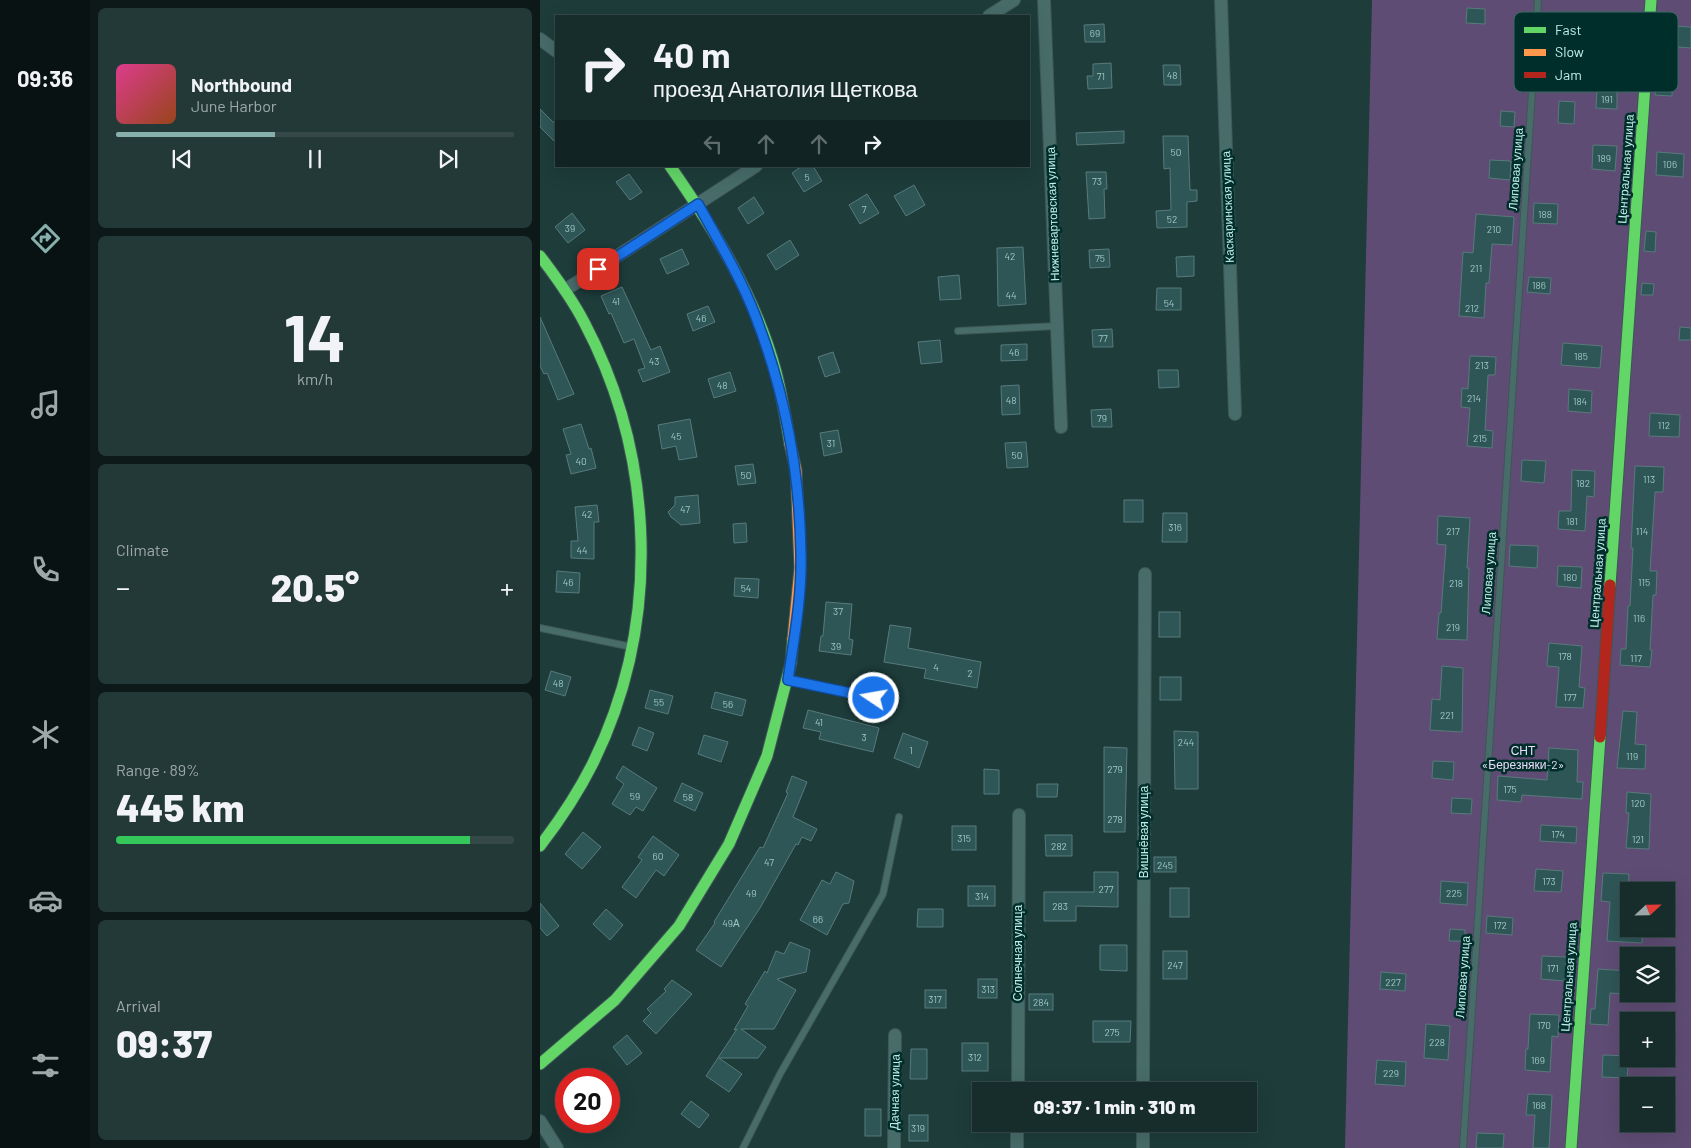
<!DOCTYPE html>
<meta charset="utf-8">
<style>
body{margin:0;font-family:Barlow,sans-serif;background:#233938;color:#f1f3f6;height:100vh;display:flex;flex-direction:column;font-size:19px;white-space:nowrap}
*{box-sizing:border-box;margin:0}
p{font-size:16px;color:#9ea8a9}
.icon{flex:none;width:28px;height:28px;fill:none;stroke:currentColor;stroke-width:2;stroke-linecap:round;stroke-linejoin:round}
.map{position:relative;flex:1;overflow:hidden}
.side{display:flex;flex-direction:column;gap:8px;padding:8px;background:#0c1918;width:450px}
.side>*{flex:none}
.banner{position:absolute;left:15px;top:15px;width:475px;height:152px;border-radius:0px;box-shadow:0 5px 20px #0002,0 0 0 1px #354948;background:#162d2c;color:#f1f3f6;overflow:hidden}
.needle{width:32px;rotate:68deg}
.tools{position:absolute;left:1080px;top:882px;display:grid;gap:10px}
.tools a{display:grid;place-items:center;width:55px;height:55px;border-radius:0px;background:#162d2c;box-shadow:0 5px 20px #0002,0 0 0 1px #354948;font-size:25px}
.speed{position:absolute;left:15px;top:1068px;display:flex;gap:10px;font-size:25px;font-weight:700;text-align:center}
.speed>*{display:grid;place-content:center;width:65px;height:65px;border-radius:50%;background:#162d2c;box-shadow:0 5px 20px #0002,0 0 0 1px #354948;line-height:1}
.speed .limit{border:8px solid #d22;background:#fff;color:#111}
.pin{position:absolute;display:grid;place-items:center;width:42px;height:42px;color:#fff;margin:-21px;border-radius:10px;box-shadow:0 2px 8px #0006}
.me{position:absolute;width:55px;margin:-28px;rotate:282deg;stroke-linejoin:round;filter:drop-shadow(0 0 4px #0008)}
.turn{display:flex;align-items:center;gap:18px;height:105px;padding:0 15px;font-size:22px}
.turn .icon{width:65px;height:65px;stroke-width:2.5}
.turn b{display:block;font-size:35px;line-height:42px}
.lanes{display:flex;align-items:center;height:48px;padding:0 15px;background:#0003;justify-content:center;gap:25px;direction:ltr}
.lanes .off{opacity:.35}
.big{font-size:38px;font-weight:800;line-height:1.1}
.side .tile{flex:1;display:flex;flex-direction:column;justify-content:center;gap:8px;min-width:0;padding:0 18px;border-radius:8px;background:#233938}
.side .dial{align-items:center;gap:0}
.dial b{font-size:65px;line-height:1}
.song{display:flex;align-items:center;gap:15px}
.cover{width:60px;height:60px;border-radius:8px;background:linear-gradient(135deg,hsl(330 70% 55%),hsl(20 70% 35%))}
.played{height:5px;border-radius:2px;background:linear-gradient(90deg,#87b0ac 40%,#354948 40%)}
.keys{display:flex;justify-content:space-around;direction:ltr}
.heat{display:flex;justify-content:space-between;align-items:center;font-size:28px;direction:ltr}
.charge{height:8px;border-radius:4px;background:linear-gradient(90deg,#34c759 89%,#354948 0)}
.trip{position:absolute;left:432px;top:1082px;width:285px;height:50px;border-radius:0px;background:#162d2c;box-shadow:0 5px 20px #0002,0 0 0 1px #354948;font-weight:800;line-height:50px;text-align:center}
main{display:flex;flex:1;min-height:0}
.tabs{display:flex;flex-direction:column;width:90px;justify-content:space-around;align-items:center;background:#091212;color:#9ea8a9}
.tabs .icon{width:35px;height:35px}
.tabs .selected{color:#87b0ac}
.tabs b{font-size:22px;color:#f1f3f6}
.map>svg:first-child{display:block}
</style>
<main>
<nav class="tabs">
<b>09:36</b>
<svg class="icon selected" aria-label="directions" viewBox="0 0 24 24"><path d="M12 3l9 9-9 9-9-9zM9 14v-3h6M13 9l2 2-2 2"/></svg>
<svg class="icon" aria-label="music" viewBox="0 0 24 24"><path d="M9 18V5l10-2v13"/><circle cx="6" cy="18" r="3"/><circle cx="16" cy="16" r="3"/></svg>
<svg class="icon" aria-label="phone" viewBox="0 0 24 24"><path d="M5 4h4l2 5-3 2q2 4 5 5l2-3 5 2v4C11 20 4 13 5 4z"/></svg>
<svg class="icon" aria-label="climate" viewBox="0 0 24 24"><path d="M12 3v18M4 7l16 10M4 17L20 7"/></svg>
<svg class="icon" aria-label="car" viewBox="0 0 24 24"><path d="M5 17H2v-5l4-1 3-4h7l3 4 3 1v5h-3M9 17h6M6 11h13"/><circle cx="7" cy="17" r="2"/><circle cx="17" cy="17" r="2"/></svg>
<svg class="icon" aria-label="filters" viewBox="0 0 24 24"><path d="M4 7h16M4 17h16"/><circle cx="9" cy="7" r="2"/><circle cx="15" cy="17" r="2"/></svg>
</nav>
<section class="side">
<div class="tile">
<div class="song"><i class="cover"></i><div><b>Northbound</b><p>June Harbor</p></div></div>
<div class="played"></div>
<div class="keys"><svg class="icon" aria-label="previous" viewBox="0 0 24 24"><path d="M18 5L8 12l10 7zM5 5v14"/></svg><svg class="icon" aria-label="pause" viewBox="0 0 24 24"><path d="M8 5v14M16 5v14"/></svg><svg class="icon" aria-label="next" viewBox="0 0 24 24"><path d="M6 5l10 7-10 7zM19 5v14"/></svg></div>
</div>
<div class="tile dial"><b>14</b><p>km/h</p></div>
<div class="tile"><p>Climate</p>
<div class="heat"><a>−</a><b class="big">20.5°</b><a>+</a></div>
</div>
<div class="tile"><p>Range · 89%</p><b class="big">445 km</b><div class="charge"></div></div>
<div class="tile"><p>Arrival</p><b class="big">09:37</b></div>
</section>
<div class="map">
<svg width="1151" height="1148" viewBox="0 0 1151 1148">
<rect width="100%" height="100%" fill="#1d3c3a"/>
<path fill="#5f4c74" fill-rule="evenodd" d="M832,0H1151V1148H805ZM1089,891H1126V929H1089ZM1089,956H1126V994H1089ZM1089,1021H1126V1059H1089ZM1089,1086H1126V1124H1089Z"/>
<g fill="#2f5657" stroke="#587a7c">
<path d="M927,8L945,9V24L926,23Z"/>
<path d="M564,24L565,42H545L544,25Z"/>
<path d="M1128,26L1151,27V48L1126,46Z"/>
<path d="M571,63L572,88L548,89L547,76H553V64Z"/>
<path d="M623,65H640L641,85H624Z"/>
<path d="M1117,70L1133,71L1132,96L1115,95Z"/>
<path d="M1057,89L1077,90V109L1056,108Z"/>
<path d="M1019,101L1035,102L1034,124L1018,123Z"/>
<path d="M0,109L16,125V143L0,127Z"/>
<path d="M961,111L975,112L974,127L960,126Z"/>
<path d="M584,131V143L537,145L536,133Z"/>
<path d="M623,136H648L650,190H657V201L647,202V227L617,228L616,211L631,210L630,168L624,169Z"/>
<path d="M1053,145L1077,146L1075,171L1052,169Z"/>
<path d="M1117,152L1144,154L1143,177L1116,175Z"/>
<path d="M950,160L971,161L970,180L949,178Z"/>
<path d="M262,166H273L282,181L264,192L252,173Z"/>
<path d="M546,172H566L567,189H564L565,218L549,219Z"/>
<path d="M89,174L102,192L90,200L76,182Z"/>
<path d="M374,185L385,205L366,216L354,196Z"/>
<path d="M327,194L339,213L320,224L309,205Z"/>
<path d="M214,197L224,213L208,224L198,208Z"/>
<path d="M994,203L1018,204L1017,224L993,223Z"/>
<path d="M32,213L45,230L28,243L15,227Z"/>
<path d="M936,214L974,217L972,245L952,244L949,283H946L944,318L919,316L923,252L933,253Z"/>
<path d="M1106,231L1116,232L1115,252L1104,251Z"/>
<path d="M250,240L259,255L236,270L227,255Z"/>
<path d="M483,247L486,304L458,306L457,248Z"/>
<path d="M142,249L149,264L127,274L120,259Z"/>
<path d="M569,249L570,267L550,268L549,250Z"/>
<path d="M654,256V276L637,277L636,257Z"/>
<path d="M419,275L421,299L400,300L398,277Z"/>
<path d="M989,277L1011,278L1010,294L987,292Z"/>
<path d="M1102,283L1114,284L1113,295H1101Z"/>
<path d="M82,287L111,350L120,346L130,372L103,382L98,370L105,368L94,339L84,343L71,313L69,314L61,296Z"/>
<path d="M617,288H641V310H616Z"/>
<path d="M168,306L175,322L153,331L147,314Z"/>
<path d="M0,317L34,394L18,400L7,373L4,374L0,366Z"/>
<path d="M1140,327L1151,328V340H1139Z"/>
<path d="M572,329L573,347H553L552,330Z"/>
<path d="M400,340L402,362L381,364L378,342Z"/>
<path d="M1023,343L1062,346L1060,368L1021,365Z"/>
<path d="M487,344V360L461,361V345Z"/>
<path d="M293,352L300,372L285,377L278,357Z"/>
<path d="M930,356L956,357L955,375H948L945,430L953,431L952,448L927,446L930,408L921,407L922,388L928,389Z"/>
<path d="M618,370H638L639,387L619,388Z"/>
<path d="M190,372L196,391L174,398L168,379Z"/>
<path d="M479,385L480,414L462,415L461,386Z"/>
<path d="M1029,389L1052,391L1051,413L1028,411Z"/>
<path d="M571,409L572,427H552L551,410Z"/>
<path d="M1110,413L1140,415L1139,437L1109,436Z"/>
<path d="M150,419L157,457L139,460L136,446L122,449L118,425Z"/>
<path d="M41,424L49,449L51,448L56,468L31,474L26,455L31,454L23,429Z"/>
<path d="M298,430L302,452L284,456L280,433Z"/>
<path d="M486,442L488,467L467,468L465,443Z"/>
<path d="M982,460L1006,461L1004,483L981,481Z"/>
<path d="M213,464L216,483L198,485L195,466Z"/>
<path d="M1095,466L1124,467L1123,492H1115L1110,571H1117L1116,595H1113L1110,650H1112L1110,667L1080,665L1081,649H1086L1088,606H1090L1093,548H1091Z"/>
<path d="M1032,470L1055,471L1054,497L1047,496L1045,531L1018,529L1019,511H1031Z"/>
<path d="M158,495L160,523L141,525L131,517L128,512L135,505V497Z"/>
<rect x="584" y="500" width="19" height="22"/>
<path d="M57,505L59,522H54V559L31,558V541H38L35,507Z"/>
<path d="M623,513H647V542H622Z"/>
<path d="M898,516L930,518L927,568H929L927,640L897,639L899,613H901L906,545L897,544Z"/>
<path d="M206,523L207,542L194,543L193,524Z"/>
<path d="M970,545L998,546L997,568L969,566Z"/>
<path d="M1018,566L1042,567L1041,588L1017,586Z"/>
<path d="M17,571L40,573L39,593L16,592Z"/>
<path d="M195,578L219,579L218,598L194,596Z"/>
<path d="M286,602L312,604L309,639L313,640L311,655L279,651L281,636H283Z"/>
<rect x="619" y="612" width="21" height="25"/>
<path d="M350,625L371,628L368,648L441,662L437,688L384,678L386,669L344,662Z"/>
<path d="M1009,643L1042,646L1039,687L1045,688L1043,708L1016,707L1019,667L1007,666Z"/>
<path d="M902,666L923,668L922,732L890,730L892,699L900,700Z"/>
<path d="M11,671L31,677L25,696L5,690Z"/>
<rect x="620" y="677" width="21" height="23"/>
<path d="M110,690L133,696L128,714L105,708Z"/>
<path d="M175,692L206,700L202,716L171,708Z"/>
<path d="M268,710L339,728L333,752L279,739L281,732L263,728Z"/>
<path d="M1083,711L1097,712L1095,744L1106,745L1105,769L1077,768Z"/>
<path d="M99,727L114,733L107,751L92,745Z"/>
<path d="M634,731L658,732V789H635Z"/>
<path d="M363,733L388,742L379,768L354,758Z"/>
<path d="M164,735L188,742L181,762L158,754Z"/>
<path d="M564,747L587,748L585,832H564Z"/>
<path d="M1009,748L1038,750L1037,782H1043L1042,799L982,795L981,802L957,800L958,776L1007,780Z"/>
<path d="M893,761L914,762L913,780L892,778Z"/>
<path d="M83,766L117,788L103,811L96,807L90,815L72,804L84,784L76,778Z"/>
<path d="M444,769L459,770V794H444Z"/>
<path d="M252,776L267,782L253,817L277,829L271,841L262,837L258,845L256,844L220,908L181,967L156,950L175,923L174,922L220,847L223,848L248,793L246,792Z"/>
<path d="M142,783L163,793L155,811L134,801Z"/>
<path d="M497,784H518L517,797H497Z"/>
<path d="M1087,792L1111,794L1109,849L1086,848L1089,813H1086Z"/>
<path d="M912,798L932,799L931,814L911,813Z"/>
<path d="M1001,825L1037,827L1036,843L1000,841Z"/>
<rect x="412" y="826" width="24" height="24"/>
<path d="M43,832L61,847L42,869L25,854Z"/>
<path d="M505,835H532V856H506Z"/>
<path d="M113,836L139,855L124,876L116,870L96,898L82,887L102,860L98,857Z"/>
<rect x="614" y="857" width="22" height="15"/>
<path d="M996,869L1023,871L1021,892L994,891Z"/>
<path d="M296,872L314,881L309,903L303,904L287,935L260,920L282,880L290,884Z"/>
<path d="M554,872H578V907L536,906V921H504V892H554Z"/>
<path d="M1063,873L1089,874L1086,921H1089V929H1103L1102,943L1067,941L1070,902L1061,901Z"/>
<path d="M901,881L928,883L927,905L900,903Z"/>
<rect x="428" y="886" width="27" height="20"/>
<rect x="630" y="888" width="19" height="29"/>
<path d="M0,903L19,926L7,936L0,928Z"/>
<path d="M66,909L83,925L70,940L53,924Z"/>
<path d="M378,909H403V927H377Z"/>
<path d="M947,916L973,918L972,935L946,933Z"/>
<path d="M910,929L925,930V941H909Z"/>
<path d="M250,942L270,950L266,972L237,979L256,990L234,1029H201L226,1047L218,1058H179L202,1074L189,1092L166,1076L197,1029L194,1030L208,1006L205,1004L225,971L227,973L236,951L244,954Z"/>
<path d="M560,945H587V971L560,970Z"/>
<rect x="623" y="951" width="24" height="28"/>
<path d="M1002,956L1026,957L1025,981L1001,979Z"/>
<path d="M1058,969L1089,971V994L1070,993L1068,1025L1050,1024L1051,1009H1055Z"/>
<path d="M841,972L866,974L865,991L840,989Z"/>
<rect x="438" y="979" width="19" height="19"/>
<path d="M132,980L152,994L116,1034L103,1021L111,1013L107,1009L126,991L124,989Z"/>
<rect x="385" y="990" width="21" height="18"/>
<rect x="489" y="994" width="24" height="16"/>
<path d="M990,1014L1019,1015L1018,1037L1012,1036L1010,1072L985,1070L986,1049H988Z"/>
<path d="M553,1021H591L590,1042H553Z"/>
<path d="M886,1024L910,1026L908,1060L884,1058Z"/>
<path d="M87,1035L102,1053L87,1065L73,1047Z"/>
<rect x="422" y="1043" width="26" height="28"/>
<path d="M371,1049H387V1079H370Z"/>
<path d="M1063,1055L1089,1056L1087,1078L1062,1077Z"/>
<path d="M837,1060L866,1062L865,1086L835,1084Z"/>
<path d="M988,1094L1012,1095L1009,1148H993L995,1115H986Z"/>
<path d="M151,1101L169,1115L159,1128L141,1114Z"/>
<rect x="325" y="1109" width="16" height="27"/>
<rect x="369" y="1115" width="19" height="26"/>
<path d="M937,1133L964,1134L963,1148H936Z"/>
</g>
<g fill="none" stroke-linecap="round" stroke-linejoin="round">
<g stroke="#3e5756" stroke-width="8">
<g id="lane">
<path d="M418,331L517,326"/>
<path d="M0,628L92,647"/>
<path d="M248,680L334,698"/>
<path d="M203,1148L240,1074L343,894L359,817"/>
<path d="M923,1148L998,0"/>
</g>
</g>
<g stroke="#3e5756" stroke-width="14">
<g id="street">
<path d="M504,0L521,427"/>
<path d="M681,0L695,414"/>
<path d="M449,16L474,0"/>
<path d="M0,39L16,51"/>
<path d="M25,290L216,166"/>
<path d="M478,1091L479,815"/>
<path d="M603,1091L605,574"/>
<path d="M0,1121L17,1148"/>
<path d="M354,1148L355,1035"/>
<path d="M477,1148V1124"/>
<path d="M603,1148V1124"/>
</g>
</g>
<g stroke="#3e5756" stroke-width="13">
<g id="fast">
<path d="M130,166C174,229 216,297 236,372C242,396 246,420 250,444"/>
<path d="M0,256C16,277 32,299 44,322C116,458 121,625 53,763C38,793 20,820 0,846"/>
<path d="M1070,585L1111,0"/>
<path d="M0,1064L75,1000L139,926L189,844L227,756L251,663L253,639"/>
<path d="M1031,1148L1060,737"/>
</g>
</g>
<g stroke="#3e5756" stroke-width="13">
<path id="slow" d="M250,444L256,470L260,568L253,639"/>
</g>
<g stroke="#3e5756" stroke-width="13">
<path id="jam" d="M1060,737L1070,585"/>
</g>
<use href="#lane" stroke="#476c6a" stroke-width="6"/>
<use href="#street" stroke="#476c6a" stroke-width="12"/>
<use href="#fast" stroke="#63d668" stroke-width="11"/>
<use href="#slow" stroke="#ff974d" stroke-width="11"/>
<use href="#jam" stroke="#b3261e" stroke-width="11"/>
</g>
<g fill="none" stroke-linecap="round" stroke-linejoin="round">
<g stroke="#114b97" stroke-width="12">
<path id="route" d="M58,269L158,204C178,240 200,276 215,315C245,392 260,473 261,555C262,597 254,639 248,680L334,698"/>
</g>
<use href="#route" stroke="#1a73e8" stroke-width="9"/>
</g>
<g text-anchor="middle" stroke-width="5" stroke-linejoin="round" paint-order="stroke">
<g font-size="10" fill="#9cc8c5">
<text x="555" y="37">69</text>
<text x="632" y="79">48</text>
<text x="561" y="80">71</text>
<text x="1067" y="103">191</text>
<text x="636" y="156">50</text>
<text x="1064" y="162">189</text>
<text x="1130" y="168">106</text>
<text x="267" y="181">5</text>
<text x="557" y="185">73</text>
<text x="324" y="213">7</text>
<text x="1005" y="218">188</text>
<text x="632" y="223">52</text>
<text x="30" y="232">39</text>
<text x="954" y="233">210</text>
<text x="470" y="260">42</text>
<text x="560" y="262">75</text>
<text x="936" y="272">211</text>
<text x="999" y="289">186</text>
<text x="471" y="299">44</text>
<text x="76" y="305">41</text>
<text x="629" y="307">54</text>
<text x="932" y="312">212</text>
<text x="161" y="322">46</text>
<text x="563" y="342">77</text>
<text x="474" y="356">46</text>
<text x="1041" y="360">185</text>
<text x="114" y="365">43</text>
<text x="942" y="369">213</text>
<text x="182" y="389">48</text>
<text x="934" y="402">214</text>
<text x="471" y="404">48</text>
<text x="1040" y="405">184</text>
<text x="562" y="422">79</text>
<text x="1124" y="429">112</text>
<text x="136" y="440">45</text>
<text x="940" y="442">215</text>
<text x="291" y="447">31</text>
<text x="477" y="459">50</text>
<text x="41" y="465">40</text>
<text x="206" y="479">50</text>
<text x="1109" y="483">113</text>
<text x="1043" y="487">182</text>
<text x="145" y="513">47</text>
<text x="47" y="518">42</text>
<text x="1032" y="525">181</text>
<text x="635" y="531">316</text>
<text x="913" y="535">217</text>
<text x="1102" y="535">114</text>
<text x="42" y="554">44</text>
<text x="1030" y="581">180</text>
<text x="28" y="586">46</text>
<text x="1104" y="586">115</text>
<text x="916" y="587">218</text>
<text x="206" y="592">54</text>
<text x="298" y="615">37</text>
<text x="1099" y="622">116</text>
<text x="913" y="631">219</text>
<text x="296" y="650">39</text>
<text x="1025" y="660">178</text>
<text x="1096" y="662">117</text>
<text x="396" y="671">4</text>
<text x="430" y="677">2</text>
<text x="18" y="687">48</text>
<text x="1030" y="701">177</text>
<text x="119" y="706">55</text>
<text x="188" y="708">56</text>
<text x="907" y="719">221</text>
<text x="279" y="726">41</text>
<text x="324" y="741">3</text>
<text x="646" y="746">244</text>
<text x="371" y="754">1</text>
<text x="1092" y="760">119</text>
<text x="575" y="773">279</text>
<text x="970" y="793">175</text>
<text x="95" y="800">59</text>
<text x="148" y="801">58</text>
<text x="1098" y="807">120</text>
<text x="575" y="823">278</text>
<text x="1018" y="838">174</text>
<text x="424" y="842">315</text>
<text x="1098" y="843">121</text>
<text x="519" y="850">282</text>
<text x="118" y="860">60</text>
<text x="229" y="866">47</text>
<text x="625" y="869">245</text>
<text x="1009" y="885">173</text>
<text x="566" y="893">277</text>
<text x="211" y="897">49</text>
<text x="914" y="897">225</text>
<text x="442" y="900">314</text>
<text x="520" y="910">283</text>
<text x="278" y="923">66</text>
<text x="191" y="927">49А</text>
<text x="960" y="929">172</text>
<text x="635" y="969">247</text>
<text x="1013" y="972">171</text>
<text x="853" y="986">227</text>
<text x="448" y="993">313</text>
<text x="395" y="1003">317</text>
<text x="501" y="1006">284</text>
<text x="1004" y="1029">170</text>
<text x="572" y="1036">275</text>
<text x="897" y="1046">228</text>
<text x="435" y="1061">312</text>
<text x="998" y="1064">169</text>
<text x="851" y="1077">229</text>
<text x="999" y="1109">168</text>
<text x="378" y="1132">319</text>
</g>
<g font-size="12" fill="#c0eeea" stroke="#002e2b">
<text transform="translate(976 169) rotate(-86)" y="4">Липовая улица</text>
<text transform="translate(1086 169) rotate(-86)" y="4">Центральная улица</text>
<text transform="translate(688 207) rotate(-92)" y="4">Каскаринская улица</text>
<text transform="translate(513 214) rotate(-92)" y="4">Нижневартовская улица</text>
<text transform="translate(949 573) rotate(-86)" y="4">Липовая улица</text>
<text transform="translate(1058 573) rotate(-86)" y="4">Центральная улица</text>
<text transform="translate(604 832) rotate(-90)" y="4">Вишнёвая улица</text>
<text transform="translate(478 953) rotate(-90)" y="4">Солнечная улица</text>
<text transform="translate(923 977) rotate(-86)" y="4">Липовая улица</text>
<text transform="translate(1029 977) rotate(-86)" y="4">Центральная улица</text>
<text transform="translate(355 1092) rotate(-89)" y="4">Дачная улица</text>
</g>
<g font-size="12" fill="#ecdcfa" stroke="#002e2b">
<text x="983" y="755">СНТ<tspan x="983" dy="14">«Березняки-2»</tspan></text>
</g>
</g>
<rect x="974" y="12" width="164" height="80" rx="8" fill="#002e2b" stroke="#3a6864" stroke-width="1"/>
<rect x="984" y="27" width="22" height="6" fill="#63d668"/>
<rect x="984" y="49" width="22" height="7" fill="#ff974d"/>
<rect x="984" y="72" width="22" height="6" fill="#b3261e"/>
<g font-size="14" fill="#c0eeea">
<text x="1015" y="35">Fast</text>
<text x="1015" y="57">Slow</text>
<text x="1015" y="80">Jam</text>
</g>
</svg>
<div class="tools">
<a><svg class="needle" viewBox="-14 -14 28 28"><path d="M0-13l5 13h-10z" fill="#e53935"/><path d="M0 13l5-13h-10z" fill="#9ea8a9"/></svg></a>
<a><svg class="icon" aria-label="layers" viewBox="0 0 24 24"><path d="M12 4l9 5-9 5-9-5zM3 14l9 5 9-5"/></svg></a>
<a>+</a>
<a>−</a>
</div>
<div class="speed"><div class="limit">20</div></div>
<div class="pin" style="left:58px;top:269px;background:#d93025"><svg class="icon" aria-label="arrive" viewBox="0 0 24 24"><path d="M6 21V4h12l-3 4 3 4H6"/></svg></div>
<svg class="me" style="left:334px;top:698px" viewBox="-20 -20 40 40"><circle r="17" fill="#1a73e8" stroke="#fff" stroke-width="3"/><path d="M0-11L8 9 0 5-8 9z" fill="#fff"/></svg>
<div class="trip">09:37 · 1 min · 310 m</div>
<div class="banner">
<div class="turn"><svg class="icon" aria-label="right" viewBox="0 0 24 24"><path d="M7 20v-9h11M14 6l5 5-5 5"/></svg><div><b>40 m</b>проезд Анатолия Щеткова</div></div>
<div class="lanes"><svg class="icon off" aria-label="left" viewBox="0 0 24 24"><path d="M17 20v-9H6M10 6l-5 5 5 5"/></svg><svg class="icon off" aria-label="ahead" viewBox="0 0 24 24"><path d="M12 20V5M6 11l6-6 6 6"/></svg><svg class="icon off" aria-label="ahead" viewBox="0 0 24 24"><path d="M12 20V5M6 11l6-6 6 6"/></svg><svg class="icon" aria-label="right" viewBox="0 0 24 24"><path d="M7 20v-9h11M14 6l5 5-5 5"/></svg></div>
</div>
</div>
</main>
